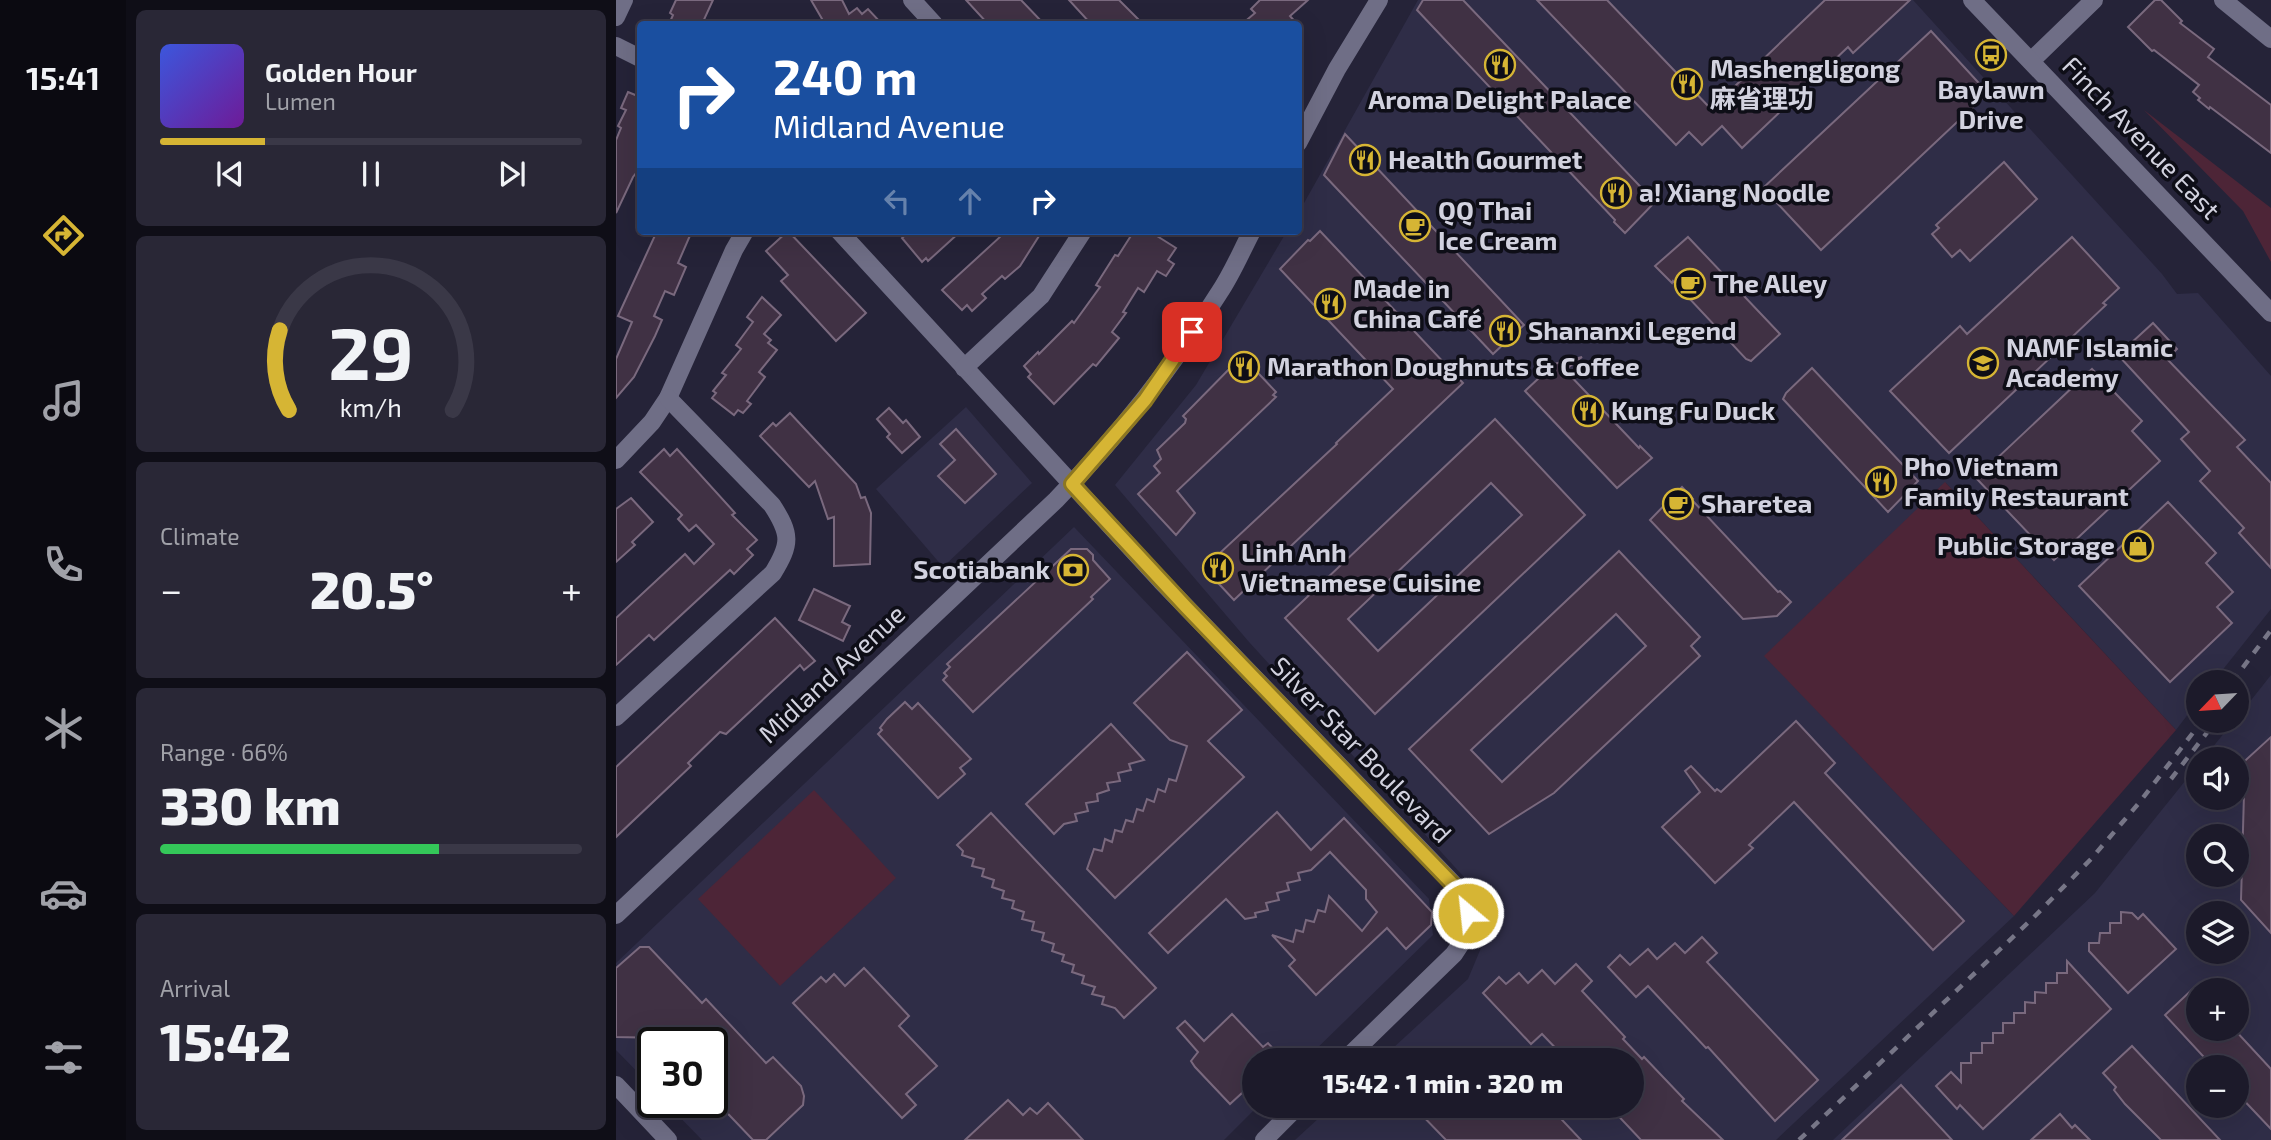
<!DOCTYPE html>
<meta charset="utf-8">
<style>
body{margin:0;font-family:"Exo 2","Noto Sans SC",sans-serif;background:#292736;color:#f1f3f6;height:100vh;display:flex;flex-direction:column;font-size:26px;white-space:nowrap}
*{box-sizing:border-box;margin:0}
p{font-size:23px;color:#a0a1a8}
.icon{flex:none;width:38px;height:38px;fill:none;stroke:currentColor;stroke-width:2;stroke-linecap:round;stroke-linejoin:round}
.map{position:relative;flex:1;overflow:hidden}
.panel{display:flex;flex-direction:column;gap:10px;padding:10px;background:#0f0e17;width:490px}
.panel>*{flex:none}
.guide{position:absolute;left:21px;top:21px;width:665px;height:214px;border-radius:7px;box-shadow:0 7px 28px #0002,0 0 0 2px #3a3847;background:#1a4fa0;color:#fff;overflow:hidden}
.needle{width:46px;rotate:245deg}
.buttons{position:absolute;left:1570px;top:670px;display:grid;gap:14px}
.buttons a{display:grid;place-items:center;width:63px;height:63px;border-radius:50%;background:#1c1a2a;box-shadow:0 7px 28px #0002,0 0 0 2px #3a3847;font-size:35px}
.speed{position:absolute;left:21px;top:1027px;display:flex;gap:14px;font-size:35px;font-weight:700;text-align:center}
.speed>*{display:grid;place-content:center;width:91px;height:91px;border-radius:50%;background:#1c1a2a;box-shadow:0 7px 28px #0002,0 0 0 2px #3a3847;line-height:1}
.speed .limit{border:4px solid #111;border-radius:10px;background:#fff;color:#111}
.pin{position:absolute;display:grid;place-items:center;width:60px;height:60px;color:#fff;margin:-30px;border-radius:14px;box-shadow:0 4px 10px #0006}
.me{position:absolute;width:77px;margin:-38px;rotate:332deg;stroke-linejoin:round;filter:drop-shadow(0 0 5px #0008)}
.turn{display:flex;align-items:center;gap:24px;height:147px;padding:0 21px;font-size:32px}
.turn .icon{width:91px;height:91px;stroke-width:2.5}
.turn b{display:block;font-size:49px;line-height:60px}
.lanes{display:flex;align-items:center;height:66px;padding:0 21px;background:#0003;justify-content:center;gap:35px;direction:ltr}
.lanes .off{opacity:.35}
.big{font-size:52px;font-weight:800;line-height:1.1}
.panel .card{flex:1;display:flex;flex-direction:column;justify-content:center;gap:10px;min-width:0;padding:0 24px;border-radius:10px;background:#292736}
.panel .dial{align-items:center;gap:0}
.dial svg{height:182px;overflow:visible;fill:none;stroke:#3a3847;stroke-width:7;stroke-linecap:round;text-anchor:middle}
.dial text{fill:#f1f3f6;stroke:none}
.song{display:flex;align-items:center;gap:21px}
.cover{width:84px;height:84px;border-radius:10px;background:linear-gradient(135deg,hsl(230 70% 55%),hsl(280 70% 35%))}
.played{height:7px;border-radius:4px;background:linear-gradient(90deg,#d6b534 25%,#3a3847 25%)}
.keys{display:flex;justify-content:space-around;direction:ltr}
.heat{display:flex;justify-content:space-between;align-items:center;font-size:38px;direction:ltr}
.charge{height:10px;border-radius:5px;background:linear-gradient(90deg,#34c759 66%,#3a3847 0)}
.trip{position:absolute;left:626px;top:1048px;width:402px;height:70px;border-radius:35px;background:#1c1a2a;box-shadow:0 7px 28px #0002,0 0 0 2px #3a3847;font-weight:800;line-height:70px;text-align:center}
main{display:flex;flex:1;min-height:0}
.tab-bar{display:flex;flex-direction:column;width:126px;justify-content:space-around;align-items:center;background:#0b0a11;color:#a0a1a8}
.tab-bar .icon{width:49px;height:49px}
.tab-bar .current{color:#d6b534}
.tab-bar b{font-size:32px;color:#f1f3f6}
.map>svg:first-child{display:block}
</style>
<main>
<nav class="tab-bar">
<b>15:41</b>
<svg class="icon current" aria-label="directions" viewBox="0 0 24 24"><path d="M12 3l9 9-9 9-9-9zM9 14v-3h6M13 9l2 2-2 2"/></svg>
<svg class="icon" aria-label="music" viewBox="0 0 24 24"><path d="M9 18V5l10-2v13"/><circle cx="6" cy="18" r="3"/><circle cx="16" cy="16" r="3"/></svg>
<svg class="icon" aria-label="phone" viewBox="0 0 24 24"><path d="M5 4h4l2 5-3 2q2 4 5 5l2-3 5 2v4C11 20 4 13 5 4z"/></svg>
<svg class="icon" aria-label="climate" viewBox="0 0 24 24"><path d="M12 3v18M4 7l16 10M4 17L20 7"/></svg>
<svg class="icon" aria-label="car" viewBox="0 0 24 24"><path d="M5 17H2v-5l4-1 3-4h7l3 4 3 1v5h-3M9 17h6M6 11h13"/><circle cx="7" cy="17" r="2"/><circle cx="17" cy="17" r="2"/></svg>
<svg class="icon" aria-label="filters" viewBox="0 0 24 24"><path d="M4 7h16M4 17h16"/><circle cx="9" cy="7" r="2"/><circle cx="15" cy="17" r="2"/></svg>
</nav>
<section class="panel">
<div class="card">
<div class="song"><i class="cover"></i><div><b>Golden Hour</b><p>Lumen</p></div></div>
<div class="played"></div>
<div class="keys"><svg class="icon" aria-label="previous" viewBox="0 0 24 24"><path d="M18 5L8 12l10 7zM5 5v14"/></svg><svg class="icon" aria-label="pause" viewBox="0 0 24 24"><path d="M8 5v14M16 5v14"/></svg><svg class="icon" aria-label="next" viewBox="0 0 24 24"><path d="M6 5l10 7-10 7zM19 5v14"/></svg></div>
</div>
<div class="card dial"><svg viewBox="0 0 100 80">
<path d="M14 69A42 42 0 1 1 86 69"/>
<path d="M14 69A42 42 0 0 1 10 34" stroke="#d6b534"/>
<text x="50" y="56" font-size="32" font-weight="700">29</text>
<text x="50" y="72" font-size="11">km/h</text>
</svg></div>
<div class="card"><p>Climate</p>
<div class="heat"><a>−</a><b class="big">20.5°</b><a>+</a></div>
</div>
<div class="card"><p>Range · 66%</p><b class="big">330 km</b><div class="charge"></div></div>
<div class="card"><p>Arrival</p><b class="big">15:42</b></div>
</section>
<div class="map">
<svg width="1655" height="1140" viewBox="0 0 1655 1140">
<rect width="100%" height="100%" fill="#252338"/>
<g fill="#2f2d47" fill-rule="evenodd">
<path d="M802,0H1297L1546,274L1561,294L1582,293L1655,376V609L1597,682H1582V701L1560,730L1330,483L1149,656L1398,916L1160,1140H679L716,1106H1017V1060H764L852,979L880,912L633,642L499,485L580,385L671,231H682L683,212Z"/>
<path d="M350,407L416,483L327,567L260,489Z"/>
<path d="M458,527L813,899L817,935L689,1060H639V1106H642L608,1140H86L50,1103L96,1102V1043H37V1088L0,1050V963Z"/>
<path d="M1655,675V1140H1217L1479,893L1582,765V798H1620V760L1587,759L1618,721H1620L1621,718ZM1582,836H1620V875H1582ZM1582,914H1620V952H1582ZM1582,990H1620V1029H1582ZM1582,1068H1620V1106H1582Z"/>
</g>
<g fill="#4d2537">
<path d="M1528,110L1655,208V262L1627,211Z"/>
<path d="M1329,482L1560,730L1398,916L1148,656Z"/>
<path d="M198,790L280,878L164,986L82,899Z"/>
</g>
<g fill="#403144" stroke="#7a697e" stroke-width="2" fill-rule="evenodd">
<path d="M60,0H97L86,24H53L57,15L54,13Z"/>
<path d="M195,0H226L233,14L241,8L246,14L252,9L266,24H209Z"/>
<path d="M350,0H405L428,24H372Z"/>
<path d="M453,0H503L527,24H475Z"/>
<path d="M644,0H692L674,16L681,24H626L639,13L635,9Z"/>
<path d="M807,0H847L1039,202L1009,233L998,222L999,220L801,10Z"/>
<path d="M921,0H991L1095,109L1209,0H1294L1237,53L1232,47L1126,148L1106,126L1086,145L1073,132L1060,145Z"/>
<path d="M1539,0H1545L1566,21L1564,23L1598,49L1592,57L1655,105V153L1594,107L1593,109L1582,100L1584,98L1577,92L1583,85L1538,50L1536,51L1512,27Z"/>
<path d="M1315,31L1372,93L1205,250L1147,188Z"/>
<path d="M12,92L24,97V173L21,172L17,177L0,213V140L5,128L2,126L10,110L5,108Z"/>
<path d="M729,134L908,325L877,354L708,175Z"/>
<path d="M1388,162L1421,199L1354,261L1344,250L1336,257L1316,234L1323,228L1320,225Z"/>
<path d="M41,231H76L62,263L70,267L58,295L49,291L38,316L46,320L39,336L18,377L0,398V359L16,322L2,316Z"/>
<path d="M172,231L250,313L220,341L165,281L172,275L150,251Z"/>
<path d="M294,231H345L312,261L310,258L306,262L286,238Z"/>
<path d="M387,231H415L423,236L404,266L389,279L386,276L366,294L370,298L356,311L351,305L346,310L326,290L384,237Z"/>
<path d="M518,231H533L560,248L552,260L558,264L550,276L541,271L528,292L522,288L507,312L510,313L496,332L503,338L480,366L477,364L438,404L412,377L415,374L408,366L422,352L423,354L456,321L458,323L484,287L480,285L499,255L502,256Z"/>
<path d="M704,231L847,383L618,600L589,569L591,565L721,444L720,443L777,389L664,269L692,240L694,241Z"/>
<path d="M1072,237L1164,334L1135,361L1130,359L1057,281L1056,283L1039,266Z"/>
<path d="M1456,237L1503,288L1487,303L1490,305L1333,453L1274,391L1344,326L1351,334Z"/>
<path d="M146,297L165,315L148,334L155,340L152,343L161,350L143,372L149,377L131,401L135,404L127,413L122,410L118,415L96,398L100,393L97,391L110,375L106,373L125,349L120,345L137,322L131,317Z"/>
<path d="M1537,323L1561,349L1551,359L1629,440L1621,447L1655,483V568L1623,533L1628,528L1584,481L1594,471L1565,439L1573,432L1502,355Z"/>
<path d="M626,356L660,392L657,395L660,397L561,491L579,513L560,535L522,494L544,473L538,466L545,459L541,450L569,423L570,419L567,416Z"/>
<path d="M966,357L949,370L1023,448L1024,446L1036,458L1001,488L909,391L938,364Z"/>
<path d="M1196,368L1302,481L1272,512L1167,399L1170,393Z"/>
<path d="M1476,369L1526,421L1516,431L1544,461L1438,560L1360,478Z"/>
<path d="M273,408L287,423L290,420L304,437L286,453L271,437L274,434L261,419Z"/>
<path d="M174,413L240,484L245,498L249,497L255,513L254,564L218,566V517L212,519L199,481L193,487L144,436L157,423L160,426Z"/>
<path d="M879,419L969,515L759,714L669,618ZM875,483L906,515L762,651L732,619Z"/>
<path d="M340,429L380,474L349,503L322,476L339,460L324,444Z"/>
<path d="M48,449L54,456L61,449L119,513L116,515L141,540L131,549L137,555L118,574L114,570L38,640L33,635L0,665V618L69,554L78,564L98,544L80,525L73,531L62,519L66,515L24,472Z"/>
<path d="M1066,487L1077,499L1076,500L1162,592L1164,591L1175,602L1161,616L1127,619L1034,520Z"/>
<path d="M15,498L37,522L16,542L19,545L0,562V509Z"/>
<path d="M1552,502L1600,553L1590,563L1617,592L1601,607L1616,623L1554,682L1463,586Z"/>
<path d="M455,549H471L477,555V560L494,579L475,597L477,599L357,712L327,680L331,676L328,673L334,667L331,664Z"/>
<path d="M1003,551L1084,637L1075,646L1084,656L938,793L873,834L793,749ZM1000,614L1030,646L886,782L855,750Z"/>
<path d="M198,589L234,606L226,622L234,626L227,641L183,620Z"/>
<path d="M159,618L199,661L188,670L184,665L110,734L104,732L72,763L75,766L0,837V767Z"/>
<path d="M571,652L626,710L592,741L628,777L499,898L471,869L478,849L486,851L489,839L496,842L499,830L506,832L510,820L517,822L521,809L527,811L531,799L538,802L542,789L549,792L553,779L560,781L571,746L554,740L518,703Z"/>
<path d="M289,702L296,709L302,703L355,759L344,768L349,774L322,798L262,734L266,730L264,728L271,719Z"/>
<path d="M1180,721L1219,763L1209,773L1348,921L1317,950L1178,802L1133,845L1137,848L1099,883L1046,827L1084,792L1069,771L1075,766L1099,791L1101,789L1105,792Z"/>
<path d="M495,724L528,760L513,764L515,770L502,773L504,781L491,783L493,790L481,794L482,801L470,803L472,811L459,814L461,821L448,824L438,834L410,804Z"/>
<path d="M1655,737V933L1625,900L1628,794L1620,785V769Z"/>
<path d="M661,812L695,850L728,818L816,912L815,925L790,949L771,928L700,995L673,966L679,960L656,935L677,942L680,930L687,932L690,920L698,922L702,910L709,912L713,896L746,931L761,912L750,899V890L714,852L695,870L682,873L684,880L671,883L673,890L661,893L663,900L650,903L652,910L639,913L640,917L629,919L610,899L552,953L533,933Z"/>
<path d="M375,813L540,988L508,1018L499,1008L486,1004L488,997L476,994L479,987L466,983L468,976L456,972L458,965L446,961L448,955L436,951L438,944L426,940L428,933L416,930L418,922L406,919L408,912L396,908L398,901L386,898L388,891L376,887L378,880L366,876L368,869L356,866L358,859L346,855L347,851L341,845Z"/>
<path d="M1505,912L1516,913L1522,919L1527,914L1560,949L1512,993L1473,951V943H1483L1484,933H1494V923H1505Z"/>
<path d="M1086,937L1101,953L1091,962L1202,1080L1159,1121L1092,1047L1090,1048L1032,986L1020,997L992,967L1004,955L1014,965L1032,949L1041,959L1059,943L1069,953Z"/>
<path d="M24,947H33L86,1003L90,999L150,1063L157,1057L185,1086L188,1096L187,1105L150,1140H137L96,1097V1043H65L53,1031L46,1038L0,1037V968Z"/>
<path d="M1451,961L1495,1009L1367,1129L1344,1105L1341,1109L1320,1086L1335,1072L1345,1082V1063H1355V1053H1366V1043H1377V1033H1387V1023H1398V1013H1409V1002L1419,1003V992L1430,993V983H1441V973H1451Z"/>
<path d="M960,964L976,981L966,991L1009,1037L1007,1039L1026,1059L1028,1057L1068,1099L1066,1101L1107,1140H1025L993,1106H1017V1060H951L926,1034L915,1044L867,993L883,977L890,984L903,973L912,983L926,970L939,984Z"/>
<path d="M248,968L293,1016L283,1026L321,1066L290,1094L300,1105L286,1118L177,1003L205,977L210,982L218,974L229,986Z"/>
<path d="M1582,984V1029H1618L1655,1069V1129L1620,1092V1068H1598L1549,1015Z"/>
<path d="M616,1014L647,1047L652,1043L662,1054L658,1058L660,1060H639V1081L614,1104L579,1067L575,1061L582,1052L561,1028L569,1021L588,1041Z"/>
<path d="M1516,1046L1604,1140H1545L1509,1104L1498,1090L1500,1087L1487,1073Z"/>
<path d="M846,1047H853L866,1060H832Z"/>
<path d="M1285,1085L1336,1140H1226Z"/>
<path d="M392,1100L407,1115L414,1108L421,1114L432,1103L467,1140H349Z"/>
<path d="M797,1106H933L965,1140H830Z"/>
<path d="M1444,1114L1456,1128L1459,1125L1474,1140H1415Z"/>
</g>
<g fill="none" stroke-linecap="round" stroke-linejoin="round">
<g stroke="#6f6e86" stroke-width="18">
<path d="M296,0L318,24"/>
<path d="M1607,0L1655,39"/>
<path d="M0,46L24,58"/>
<path d="M223,231L545,581L850,897L855,928L838,954L729,1060"/>
<path d="M348,368L425,296L467,231"/>
<path d="M0,460L36,422L52,398L118,250L129,231"/>
<path d="M0,717L157,573C175,544 175,534 156,505L52,398"/>
<path d="M0,1085L52,1140"/>
<path d="M648,1140L682,1106"/>
</g>
<g stroke="#6f6e86" stroke-width="18">
<path d="M0,17L8,0"/>
<path d="M1415,61L1478,0"/>
</g>
<g stroke="#6f6e86" stroke-width="18">
<path d="M1356,0L1655,313"/>
<path d="M682,143L721,69L763,0"/>
<path d="M0,915L440,500C501,437 556,368 603,293C616,274 625,252 636,231"/>
</g>
<g stroke="#777687" stroke-width="4.5" stroke-dasharray="9 9" stroke-linecap="butt">
<path d="M1616,682L1655,630"/>
<path d="M1555,779L1600,721"/>
<path d="M1183,1140L1417,918L1475,859L1523,803L1586,721"/>
</g>
</g>
<g fill="none" stroke-linecap="round" stroke-linejoin="round">
<g stroke="#8b7622" stroke-width="18">
<path id="route" d="M576,332L529,400L456,484L570,607L849,897L852,913"/>
</g>
<use href="#route" stroke="#d6b534" stroke-width="12"/>
</g>
<defs>
<g id="bus-ring" transform="scale(1.575)"><circle r="9.5" fill="#0e0e17" stroke="#d6b534" stroke-width="1.5"/><path d="M-5-6H5V4H4V6H2V4H-2V6H-4V4H-5ZM-3.5-4V0h7V-4ZM-3.5 1.2v1.5H-2V1.2ZM2 1.2v1.5H3.5V1.2Z" fill="#d6b534"/></g>
<g id="restaurant-ring" transform="scale(1.575)"><circle r="9.5" fill="#0e0e17" stroke="#d6b534" stroke-width="1.5"/><path d="M-5-6h1v4h1v-4h1v4h1v-4h1v5L-1.5 .5V6h-2V.5L-5-1ZM5-6V6H3V1.5H1.5Q1.5-4 5-6Z" fill="#d6b534"/></g>
<g id="cafe-ring" transform="scale(1.575)"><circle r="9.5" fill="#0e0e17" stroke="#d6b534" stroke-width="1.5"/><path d="M-5.5-4.5H6V0H3Q3 3.5 0 3.5H-2.5Q-5.5 3.5-5.5 0ZM3-3.2v2h1.7v-2ZM-6 4.5H4V6H-6Z" fill="#d6b534"/></g>
<g id="school-ring" transform="scale(1.575)"><circle r="9.5" fill="#0e0e17" stroke="#d6b534" stroke-width="1.5"/><path d="M0-5L7-2L0 1L-7-2ZM-4 1L0 2.5L4 1V4Q0 6-4 4Z" fill="#d6b534"/></g>
<g id="shop-ring" transform="scale(1.575)"><circle r="9.5" fill="#0e0e17" stroke="#d6b534" stroke-width="1.5"/><path d="M-5-2.5h2.3a2.7 3.5 0 0 1 5.4 0H5L5.5 6h-11ZM-1.5-2.5h3a1.5 2.3 0 0 0-3 0Z" fill="#d6b534"/></g>
<g id="bank-ring" transform="scale(1.575)"><circle r="9.5" fill="#0e0e17" stroke="#d6b534" stroke-width="1.5"/><path d="M-6-4H6V4H-6ZM0-2.3a2.3 2.3 0 1 0 0 4.6a2.3 2.3 0 1 0 0-4.6Z" fill="#d6b534"/></g>
</defs>
<g fill-rule="evenodd">
<use href="#bus-ring" x="1375" y="55"/>
<use href="#restaurant-ring" x="884" y="65"/>
<use href="#restaurant-ring" x="1071" y="84"/>
<use href="#restaurant-ring" x="749" y="160"/>
<use href="#restaurant-ring" x="1000" y="193"/>
<use href="#cafe-ring" x="799" y="226"/>
<use href="#cafe-ring" x="1074" y="284"/>
<use href="#restaurant-ring" x="714" y="304"/>
<use href="#restaurant-ring" x="889" y="331"/>
<use href="#school-ring" x="1367" y="363"/>
<use href="#restaurant-ring" x="628" y="367"/>
<use href="#restaurant-ring" x="972" y="411"/>
<use href="#restaurant-ring" x="1265" y="482"/>
<use href="#cafe-ring" x="1062" y="504"/>
<use href="#shop-ring" x="1522" y="546"/>
<use href="#restaurant-ring" x="602" y="568"/>
<use href="#bank-ring" x="457" y="570"/>
</g>
<g text-anchor="middle" stroke-width="7" stroke-linejoin="round" paint-order="stroke">
<g font-size="26" font-weight="bold" fill="#d2d2df" stroke="#0e0e17" text-anchor="start">
<text x="1094" y="78">Mashengligong<tspan x="1094" dy="30">麻省理功</tspan></text>
<text x="1375" y="99" text-anchor="middle">Baylawn<tspan x="1375" dy="30">Drive</tspan></text>
<text x="884" y="109" text-anchor="middle">Aroma Delight Palace</text>
<text x="772" y="169">Health Gourmet</text>
<text x="1023" y="202">a! Xiang Noodle</text>
<text x="822" y="220">QQ Thai<tspan x="822" dy="30">Ice Cream</tspan></text>
<text x="1097" y="293">The Alley</text>
<text x="737" y="298">Made in<tspan x="737" dy="30">China Café</tspan></text>
<text x="912" y="340">Shananxi Legend</text>
<text x="1390" y="357">NAMF Islamic<tspan x="1390" dy="30">Academy</tspan></text>
<text x="651" y="376">Marathon Doughnuts &amp; Coffee</text>
<text x="995" y="420">Kung Fu Duck</text>
<text x="1288" y="476">Pho Vietnam<tspan x="1288" dy="30">Family Restaurant</tspan></text>
<text x="1085" y="513">Sharetea</text>
<text x="1499" y="555" text-anchor="end">Public Storage</text>
<text x="625" y="562">Linh Anh<tspan x="625" dy="30">Vietnamese Cuisine</tspan></text>
<text x="434" y="579" text-anchor="end">Scotiabank</text>
</g>
<g font-size="26" fill="#d2d2df" stroke="#0e0e17">
<text transform="translate(1525 138) rotate(46)" y="9">Finch Avenue East</text>
<text transform="translate(216 674) rotate(-43)" y="9">Midland Avenue</text>
<text transform="translate(745 750) rotate(46)" y="9">Silver Star Boulevard</text>
</g>
</g>
</svg>
<div class="buttons">
<a><svg class="needle" viewBox="-14 -14 28 28"><path d="M0-13l5 13h-10z" fill="#e53935"/><path d="M0 13l5-13h-10z" fill="#a0a1a8"/></svg></a>
<a><svg class="icon" aria-label="sound" viewBox="0 0 24 24"><path d="M4 9h4l5-4v14l-5-4H4zM17 9q2 3 0 6"/></svg></a>
<a><svg class="icon" aria-label="search" viewBox="0 0 24 24"><circle cx="10" cy="10" r="6"/><path d="M15 15l6 6"/></svg></a>
<a><svg class="icon" aria-label="layers" viewBox="0 0 24 24"><path d="M12 4l9 5-9 5-9-5zM3 14l9 5 9-5"/></svg></a>
<a>+</a>
<a>−</a>
</div>
<div class="speed"><div class="limit">30</div></div>
<div class="pin" style="left:576px;top:332px;background:#d93025"><svg class="icon" aria-label="arrive" viewBox="0 0 24 24"><path d="M6 21V4h12l-3 4 3 4H6"/></svg></div>
<svg class="me" style="left:852px;top:913px" viewBox="-20 -20 40 40"><circle r="17" fill="#d6b534" stroke="#fff" stroke-width="3"/><path d="M0-11L8 9 0 5-8 9z" fill="#fff"/></svg>
<div class="trip">15:42 · 1 min · 320 m</div>
<div class="guide">
<div class="turn"><svg class="icon" aria-label="right" viewBox="0 0 24 24"><path d="M7 20v-9h11M14 6l5 5-5 5"/></svg><div><b>240 m</b>Midland Avenue</div></div>
<div class="lanes"><svg class="icon off" aria-label="left" viewBox="0 0 24 24"><path d="M17 20v-9H6M10 6l-5 5 5 5"/></svg><svg class="icon off" aria-label="ahead" viewBox="0 0 24 24"><path d="M12 20V5M6 11l6-6 6 6"/></svg><svg class="icon" aria-label="right" viewBox="0 0 24 24"><path d="M7 20v-9h11M14 6l5 5-5 5"/></svg></div>
</div>
</div>
</main>
